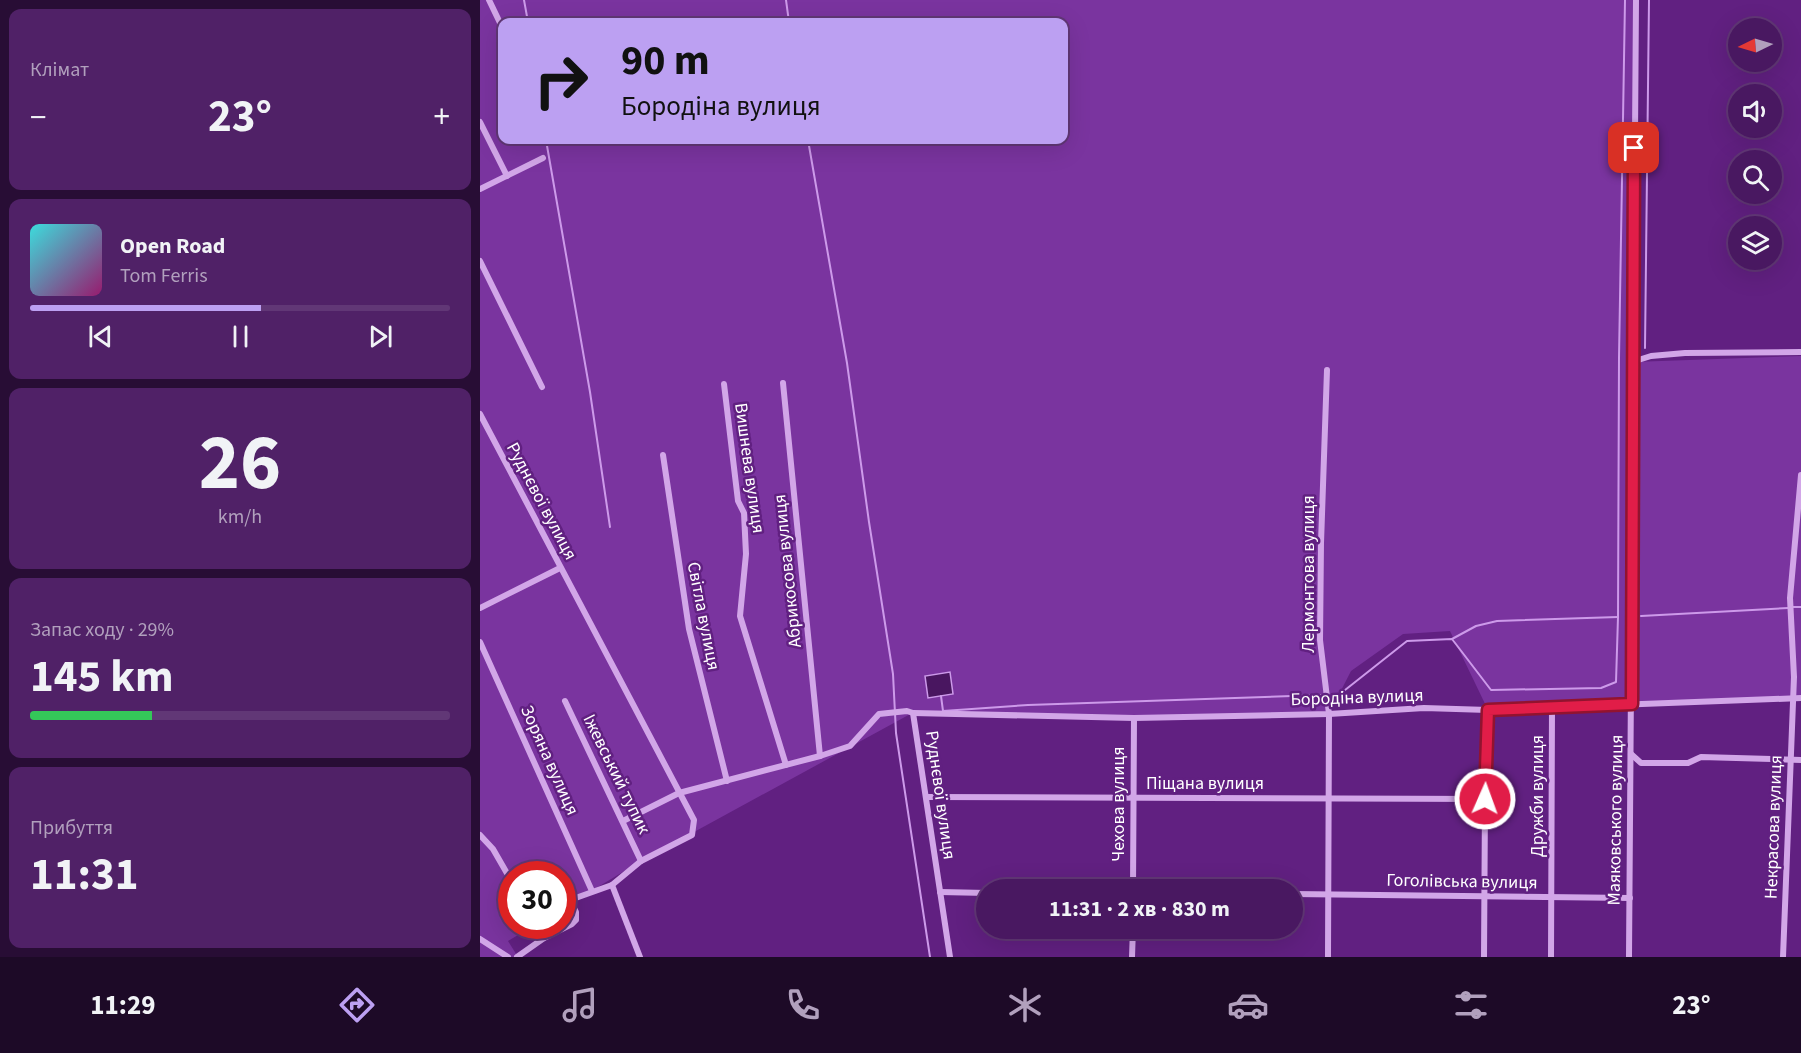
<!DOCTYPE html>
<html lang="uk">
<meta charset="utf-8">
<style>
body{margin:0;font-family:"Source Sans 3",sans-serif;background:#502167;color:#f1f3f6;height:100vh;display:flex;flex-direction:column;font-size:22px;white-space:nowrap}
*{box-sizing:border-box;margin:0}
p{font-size:20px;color:#b1a0bd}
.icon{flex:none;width:33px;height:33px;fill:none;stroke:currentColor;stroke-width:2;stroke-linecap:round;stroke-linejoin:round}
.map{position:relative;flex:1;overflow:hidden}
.sheet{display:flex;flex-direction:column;gap:9px;padding:9px;background:#280d35;width:480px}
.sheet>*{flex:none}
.top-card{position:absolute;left:18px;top:18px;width:570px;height:126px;border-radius:12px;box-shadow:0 6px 24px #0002,0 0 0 2px #613776;background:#bca0f2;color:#111;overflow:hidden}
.needle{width:39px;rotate:265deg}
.controls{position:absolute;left:1248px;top:18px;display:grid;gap:12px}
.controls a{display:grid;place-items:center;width:54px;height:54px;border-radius:50%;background:#491861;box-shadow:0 6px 24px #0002,0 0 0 2px #613776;font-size:30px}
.speed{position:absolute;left:18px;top:861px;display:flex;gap:12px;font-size:30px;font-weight:700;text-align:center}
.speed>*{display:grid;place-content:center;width:78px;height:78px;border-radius:50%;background:#491861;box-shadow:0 6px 24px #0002,0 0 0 2px #613776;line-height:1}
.speed .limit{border:9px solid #d22;background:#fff;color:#111}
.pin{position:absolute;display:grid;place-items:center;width:51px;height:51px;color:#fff;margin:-26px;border-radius:12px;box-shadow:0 3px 9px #0006}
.me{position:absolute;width:66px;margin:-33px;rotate:2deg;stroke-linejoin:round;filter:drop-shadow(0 0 4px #0008)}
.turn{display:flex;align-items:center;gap:21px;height:126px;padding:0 24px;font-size:27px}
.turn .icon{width:78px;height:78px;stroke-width:2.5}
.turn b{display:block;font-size:42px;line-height:51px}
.big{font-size:45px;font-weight:700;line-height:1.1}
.sheet .widget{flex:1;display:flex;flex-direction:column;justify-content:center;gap:9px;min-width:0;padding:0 21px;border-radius:12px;background:#502167}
.sheet .dial{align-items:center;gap:0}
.dial b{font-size:78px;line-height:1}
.song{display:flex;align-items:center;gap:18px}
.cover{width:72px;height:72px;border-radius:9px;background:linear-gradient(135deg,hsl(180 70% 55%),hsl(320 70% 35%))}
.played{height:6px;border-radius:3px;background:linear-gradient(90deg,#bca0f2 55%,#613776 55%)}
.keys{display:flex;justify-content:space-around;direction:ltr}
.heat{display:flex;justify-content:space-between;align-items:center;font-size:33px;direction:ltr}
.charge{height:9px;border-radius:4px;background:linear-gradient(90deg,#34c759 29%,#613776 0)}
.trip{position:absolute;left:496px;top:879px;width:327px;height:60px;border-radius:30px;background:#491861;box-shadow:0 6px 24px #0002,0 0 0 2px #613776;font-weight:700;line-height:60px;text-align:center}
.dock{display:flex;height:96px;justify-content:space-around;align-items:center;background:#1d0a27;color:#b1a0bd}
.dock .icon{width:42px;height:42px}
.dock .on{color:#bca0f2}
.dock b{font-size:27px;color:#f1f3f6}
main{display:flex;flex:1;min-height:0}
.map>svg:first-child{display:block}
</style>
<main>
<section class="sheet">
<div class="widget"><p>Клімат</p>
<div class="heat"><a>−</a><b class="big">23°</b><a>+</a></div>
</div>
<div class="widget">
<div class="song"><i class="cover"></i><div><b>Open Road</b><p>Tom Ferris</p></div></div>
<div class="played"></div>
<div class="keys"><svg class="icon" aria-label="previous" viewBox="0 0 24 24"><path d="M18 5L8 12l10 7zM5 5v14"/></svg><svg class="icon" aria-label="pause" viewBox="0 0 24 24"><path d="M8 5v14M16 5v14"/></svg><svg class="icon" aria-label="next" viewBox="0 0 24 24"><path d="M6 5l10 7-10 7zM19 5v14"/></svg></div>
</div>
<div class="widget dial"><b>26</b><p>km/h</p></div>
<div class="widget"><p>Запас ходу · 29%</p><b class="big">145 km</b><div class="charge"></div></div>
<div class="widget"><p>Прибуття</p><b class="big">11:31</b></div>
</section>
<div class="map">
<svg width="1321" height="957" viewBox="0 0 1321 957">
<rect width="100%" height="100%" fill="#612081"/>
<g fill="#7a349f" fill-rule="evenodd">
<path d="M0,0H1154L1150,704L1008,710L970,631L923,634L871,671L849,714L654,718L434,712L161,861L83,908L82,874H32V926H53L28,941L38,957H0ZM22,22H584V140H22Z"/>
<path d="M1321,356V698L1153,703V362Z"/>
</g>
<path fill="#491660" stroke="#cd9aea" stroke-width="1.5" d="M470,672L473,694L448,698L445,676Z"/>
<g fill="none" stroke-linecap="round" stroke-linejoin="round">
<g stroke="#cd9aea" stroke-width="2">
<path d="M44,0L48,22"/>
<path d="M306,0L309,22"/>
<path d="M66,140L110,392L130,527"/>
<path d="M328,140L367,363L389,522L413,674L416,733L450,957"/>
<path d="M1165,348L1169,0"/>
<path d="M1312,607H1321"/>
<path d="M1161,616L1308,608"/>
<path d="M972,639L996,626L1017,621L1138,617"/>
<path d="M860,694L927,641L972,639L1011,690L1121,688L1136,682L1138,617L1139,358L1145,0"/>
<path d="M461,696L463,711L548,705L841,695"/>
</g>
<g stroke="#d2a6e8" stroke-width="6">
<path d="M9,0L22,27"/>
<path d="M0,122L27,176"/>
<path d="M0,189L63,158"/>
<path d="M0,261L62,387"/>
<path d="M1152,362L1171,356L1205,353L1321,352"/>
<path d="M847,370L841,543L840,640L849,714L848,957"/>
<path d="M303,383L340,756"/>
<path d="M244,384L258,501L264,513L266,554L260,616L306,765"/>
<path d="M0,414L214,820L212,835L161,861L132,885L90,900L96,912V920L92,924L64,938L37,957"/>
<path d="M183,455L209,629L247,781"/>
<path d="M0,608L80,568"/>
<path d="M0,642L112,891"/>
<path d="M85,701L161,861"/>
<path d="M433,713L654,718L849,714L944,708L1008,710L1321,698"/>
<path d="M1151,754L1161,763H1208L1221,757L1321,760"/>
<path d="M446,797L1005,799"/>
<path d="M143,821L199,793L340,756L370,746L399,714L427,711L433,713L470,957"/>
<path d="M0,835L13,849L32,882"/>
<path d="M132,885L160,957"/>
<path d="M653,890L654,718"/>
<path d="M460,892L507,893"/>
<path d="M813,894L1150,898"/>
<path d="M57,926L64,938"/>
<path d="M0,939L28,957"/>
<path d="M652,957L653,928"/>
<path d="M1004,957L1005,799L1008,710"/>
<path d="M1071,957L1072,707"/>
<path d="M1149,957L1156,0"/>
<path d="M1303,957L1314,677L1310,598L1321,475"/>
</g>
</g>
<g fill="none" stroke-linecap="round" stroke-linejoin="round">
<g stroke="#92132f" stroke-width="15">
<path id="route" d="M1005,799L1008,710L1152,704L1154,148"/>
</g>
<use href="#route" stroke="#e11d48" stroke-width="10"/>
</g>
<g text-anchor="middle" stroke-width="5" stroke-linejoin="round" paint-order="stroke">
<g font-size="18" fill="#fff" stroke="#612081">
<text transform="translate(270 468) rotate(82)" y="6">Вишнева вулиця</text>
<text transform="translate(62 501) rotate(62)" y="6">Руднєвої вулиця</text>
<text transform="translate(307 571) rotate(-96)" y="6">Абрикосова вулиця</text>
<text transform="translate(828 574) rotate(-90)" y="6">Лермонтова вулиця</text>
<text transform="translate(224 616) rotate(79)" y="6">Світла вулиця</text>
<text transform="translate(877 697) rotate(-2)" y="6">Бородіна вулиця</text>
<text transform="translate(70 760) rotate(66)" y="6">Зоряна вулиця</text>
<text transform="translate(137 774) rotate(64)" y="6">Іжевський тупик</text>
<text x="725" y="789">Піщана вулиця</text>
<text transform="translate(461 795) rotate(82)" y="6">Руднєвої вулиця</text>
<text transform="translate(1057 796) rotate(-90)" y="6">Дружби вулиця</text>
<text transform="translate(638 804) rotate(-90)" y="6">Чехова вулиця</text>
<text transform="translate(1135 820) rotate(-89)" y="6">Маяковського вулиця</text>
<text transform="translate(1293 827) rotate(-88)" y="6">Некрасова вулиця</text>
<text transform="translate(982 881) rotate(1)" y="6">Гоголівська вулиця</text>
</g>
</g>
</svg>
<div class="controls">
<a><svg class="needle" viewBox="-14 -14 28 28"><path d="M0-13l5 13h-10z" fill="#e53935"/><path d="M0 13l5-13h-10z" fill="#b1a0bd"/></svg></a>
<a><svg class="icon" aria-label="sound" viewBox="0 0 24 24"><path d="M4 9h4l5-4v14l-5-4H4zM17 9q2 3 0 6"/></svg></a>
<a><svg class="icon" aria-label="search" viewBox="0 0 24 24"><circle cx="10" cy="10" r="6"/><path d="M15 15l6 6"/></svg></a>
<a><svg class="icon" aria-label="layers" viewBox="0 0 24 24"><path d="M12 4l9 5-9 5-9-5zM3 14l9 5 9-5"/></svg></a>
</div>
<div class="speed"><div class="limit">30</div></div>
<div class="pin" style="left:1154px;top:148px;background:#d93025"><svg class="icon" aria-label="arrive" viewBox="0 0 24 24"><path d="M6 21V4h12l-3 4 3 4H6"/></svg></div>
<svg class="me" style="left:1005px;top:799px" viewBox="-20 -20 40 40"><circle r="17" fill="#e11d48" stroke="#fff" stroke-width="3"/><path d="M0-11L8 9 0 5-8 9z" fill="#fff"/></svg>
<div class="trip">11:31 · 2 хв · 830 m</div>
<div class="top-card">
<div class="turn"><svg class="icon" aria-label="right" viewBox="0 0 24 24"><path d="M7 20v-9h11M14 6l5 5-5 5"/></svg><div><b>90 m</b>Бородіна вулиця</div></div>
</div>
</div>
</main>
<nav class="dock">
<b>11:29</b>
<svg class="icon on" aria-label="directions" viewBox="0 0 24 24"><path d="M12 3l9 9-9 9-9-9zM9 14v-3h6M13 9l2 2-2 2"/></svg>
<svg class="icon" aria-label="music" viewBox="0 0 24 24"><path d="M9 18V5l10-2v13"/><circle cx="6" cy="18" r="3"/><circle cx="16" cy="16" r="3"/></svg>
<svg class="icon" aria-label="phone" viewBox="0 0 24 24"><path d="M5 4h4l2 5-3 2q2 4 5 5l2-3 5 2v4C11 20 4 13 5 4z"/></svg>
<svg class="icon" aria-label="climate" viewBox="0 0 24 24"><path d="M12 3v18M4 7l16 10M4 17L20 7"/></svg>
<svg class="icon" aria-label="car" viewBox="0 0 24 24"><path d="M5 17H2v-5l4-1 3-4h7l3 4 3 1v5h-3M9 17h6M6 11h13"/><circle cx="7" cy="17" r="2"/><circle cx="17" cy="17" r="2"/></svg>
<svg class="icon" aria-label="filters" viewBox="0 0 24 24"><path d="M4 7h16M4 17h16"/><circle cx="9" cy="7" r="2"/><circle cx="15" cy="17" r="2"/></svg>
<b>23°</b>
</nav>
